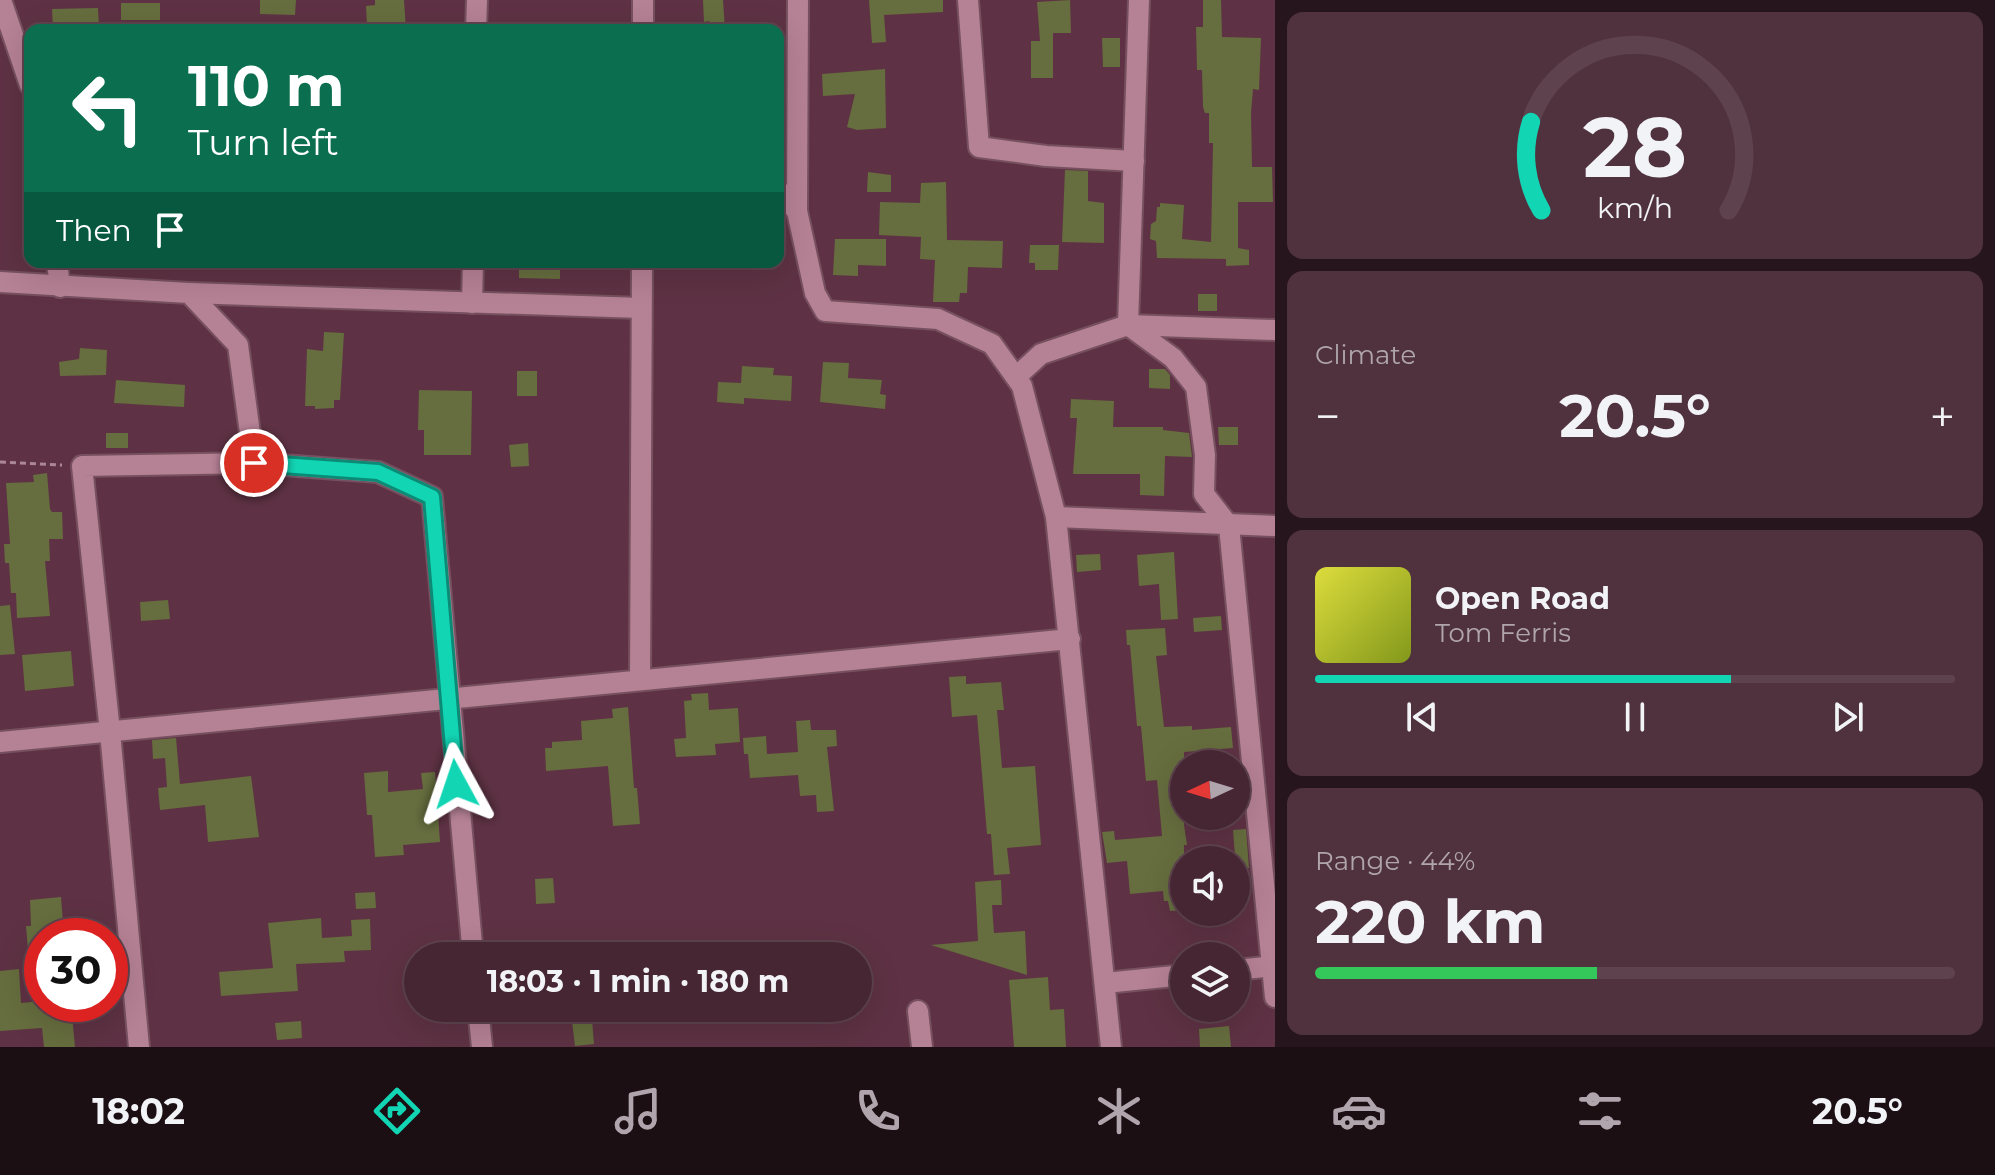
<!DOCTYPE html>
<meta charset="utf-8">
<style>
body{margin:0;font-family:Montserrat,sans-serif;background:#50323f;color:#f1f3f6;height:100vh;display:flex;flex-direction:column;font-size:30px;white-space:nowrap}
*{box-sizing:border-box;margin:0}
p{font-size:26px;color:#b0a5ac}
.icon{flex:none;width:44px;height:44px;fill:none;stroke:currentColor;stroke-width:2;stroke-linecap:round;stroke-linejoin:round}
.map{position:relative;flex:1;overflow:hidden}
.drawer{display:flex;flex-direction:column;gap:12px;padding:12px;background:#26151c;width:720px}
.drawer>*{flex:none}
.hud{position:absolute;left:24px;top:24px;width:760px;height:244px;border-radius:16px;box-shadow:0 8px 32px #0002,0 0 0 2px #5e434e;background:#0b6e4f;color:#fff;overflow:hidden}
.needle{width:52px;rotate:266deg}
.tools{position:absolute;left:1170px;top:750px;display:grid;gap:16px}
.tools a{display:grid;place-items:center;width:80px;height:80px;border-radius:50%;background:#462633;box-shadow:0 8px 32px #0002,0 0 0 2px #5e434e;font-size:40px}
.speed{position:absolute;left:24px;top:918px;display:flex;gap:16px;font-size:40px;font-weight:700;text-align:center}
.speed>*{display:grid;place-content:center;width:104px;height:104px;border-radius:50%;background:#462633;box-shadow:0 8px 32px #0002,0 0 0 2px #5e434e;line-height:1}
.speed .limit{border:12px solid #d22;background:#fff;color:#111}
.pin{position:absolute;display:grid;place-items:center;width:68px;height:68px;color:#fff;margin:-34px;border:4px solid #fff;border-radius:50%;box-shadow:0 2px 8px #0007}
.me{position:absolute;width:88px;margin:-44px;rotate:355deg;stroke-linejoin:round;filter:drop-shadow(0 0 6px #0008)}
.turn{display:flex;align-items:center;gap:28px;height:168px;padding:0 32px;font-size:36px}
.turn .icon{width:104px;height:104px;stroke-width:2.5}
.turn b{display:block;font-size:56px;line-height:68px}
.then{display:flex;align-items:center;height:76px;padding:0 32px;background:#0003;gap:16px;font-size:30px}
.big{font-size:60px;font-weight:700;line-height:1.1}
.drawer .card{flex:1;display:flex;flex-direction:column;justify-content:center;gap:12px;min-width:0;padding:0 28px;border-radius:16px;background:#50323f}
.drawer .dial{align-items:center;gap:0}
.dial svg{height:208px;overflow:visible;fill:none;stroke:#5e434e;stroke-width:7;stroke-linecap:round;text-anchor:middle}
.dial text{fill:#f1f3f6;stroke:none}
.song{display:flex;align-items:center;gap:24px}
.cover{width:96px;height:96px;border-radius:12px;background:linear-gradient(135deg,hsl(60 70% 55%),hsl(70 70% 35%))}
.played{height:8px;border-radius:4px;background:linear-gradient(90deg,#12d5b4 65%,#5e434e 65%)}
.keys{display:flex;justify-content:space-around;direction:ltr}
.heat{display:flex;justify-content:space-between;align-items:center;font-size:44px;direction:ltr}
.charge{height:12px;border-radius:6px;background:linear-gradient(90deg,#34c759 44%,#5e434e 0)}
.trip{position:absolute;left:404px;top:942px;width:468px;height:80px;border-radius:40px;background:#462633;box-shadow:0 8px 32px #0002,0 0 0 2px #5e434e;font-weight:700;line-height:80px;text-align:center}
.tab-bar{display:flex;height:128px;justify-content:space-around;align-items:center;background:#1c0f14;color:#b0a5ac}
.tab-bar .icon{width:56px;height:56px}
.tab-bar .active{color:#12d5b4}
.tab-bar b{font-size:36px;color:#f1f3f6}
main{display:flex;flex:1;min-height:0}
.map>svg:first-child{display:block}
</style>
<main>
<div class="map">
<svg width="1275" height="1047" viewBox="0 0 1275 1047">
<rect width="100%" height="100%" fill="#5e3244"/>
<g fill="#666d3e">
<path d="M260,0H296L295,15L260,14Z"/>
<path d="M375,0H404L406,30H376V25L367,26L366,6L375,5Z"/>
<path d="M703,0H723L725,30H710L709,21L704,22Z"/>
<path d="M869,0H943V12L884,15L886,42L872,43Z"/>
<path d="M1070,0L1071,33H1053V78H1031V41H1040L1037,2Z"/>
<path d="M1203,0H1221L1222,37L1261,38L1259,90L1253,89L1251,113L1252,167H1272L1273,202H1238V248L1249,250V265L1226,266V259L1157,258L1156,241L1150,239L1151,224L1156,221L1157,207H1160V203L1184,205L1182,239L1211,242L1213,143H1209V113H1205L1203,107L1202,70H1197L1196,27H1203Z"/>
<rect x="121" y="3" width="39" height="17"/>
<path d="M98,8L99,28L53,29L52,9Z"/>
<path d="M1102,38H1120V67H1103Z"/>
<path d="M885,69L886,128L857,130L847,127L855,94L823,96L822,74Z"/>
<path d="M1065,170L1088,171V201L1104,203V243L1062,242Z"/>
<path d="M868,172L891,175V192H867Z"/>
<path d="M946,182L947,240L1003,241L1002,268L968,267L967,293H960L959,302H933L935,260L920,259L921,237L879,235L880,202L920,203L921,183Z"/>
<path d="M835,239H886V266L858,265V276L833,275Z"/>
<path d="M1030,245H1059L1058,270H1035V263H1029Z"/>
<path d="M519,262H560V279L519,278Z"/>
<rect x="1198" y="294" width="19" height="17"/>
<path d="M324,332L344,333L340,400H334V408L315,409V406H305L307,349L323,351Z"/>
<path d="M80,348L107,350L106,375L60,376L59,362L79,359Z"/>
<path d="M823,362L849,363L848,378L882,380L880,394L886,395L885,409L820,402Z"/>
<path d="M742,366L774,368L773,375L792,376L791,401L744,398V404L717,402L718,382L741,383Z"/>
<path d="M1149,369H1165L1170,375V389L1149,388Z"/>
<rect x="517" y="371" width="20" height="25"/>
<path d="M116,380L185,385L184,407L114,403Z"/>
<path d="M419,390L472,391L471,455H424V430H418Z"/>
<path d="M1071,399L1114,401L1113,427H1163V430L1189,433L1192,457L1165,456L1164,496L1140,495V474H1073L1077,418H1070Z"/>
<path d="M1218,427H1238V445H1219Z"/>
<rect x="106" y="433" width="22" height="15"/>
<path d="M528,443L529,466L511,467L509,445Z"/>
<path d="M47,473L50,509L52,512H62L63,539H49L50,561H45L50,616L17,618L16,593H11L9,563H5L4,544H10L6,483L34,482L33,475Z"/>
<path d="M1174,552L1178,619L1161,620L1159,584L1139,586L1137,555Z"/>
<path d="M1100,554L1101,570L1077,572L1076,555Z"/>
<path d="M168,600L170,619L141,621L140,602Z"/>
<path d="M10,605L15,654L0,655V606Z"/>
<path d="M1221,616L1222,630L1194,632L1193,618Z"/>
<path d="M1165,628L1167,655L1156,656L1164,727L1192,726V730L1231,727L1233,748L1184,752V825L1187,845H1184V877H1181L1183,910L1170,911L1168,901H1164L1163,891L1130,894L1127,861L1107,863L1102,832L1114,831L1115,840L1162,836L1157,780L1146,781L1141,726H1137L1130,645H1127L1126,630Z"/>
<path d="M71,651L74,686L25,691L22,655Z"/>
<path d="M966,676V684L1001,682L1004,710H997L1002,768L1035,766L1041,845L1007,848L1010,874L994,875L991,834H987L977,715L952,717L949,677Z"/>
<path d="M708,693L709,710L738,708L740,742L715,744L716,755L676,757L674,739L686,738L684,701L692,700L691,694Z"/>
<path d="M628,707L634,788H637L640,824L613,826L608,766L546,771L545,748H552V742L582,740L581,721L613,718L612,709Z"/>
<path d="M810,720L811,730H836L837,746L827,747L834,811L817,812L816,795L800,796L798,775L750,778L748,754H744L743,738L766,736L767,754L798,752L796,721Z"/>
<path d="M176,738L180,784L251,776L259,837L208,842L205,805L160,810L158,788L167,787L165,758L153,759L152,740Z"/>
<path d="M388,771V792L423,789L421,773L435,772L440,842L403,845L404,855L375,857L372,815H367L364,773Z"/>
<path d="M1246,829L1249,868L1236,869L1233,830Z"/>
<path d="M553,878L555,903L536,904L535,879Z"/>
<path d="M1001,880L1002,905H992L994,933L1025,931L1027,975L931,945L978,941L975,882Z"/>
<path d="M375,892L376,908L356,909L355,893Z"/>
<path d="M61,897L64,936H42V948L28,950L26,926H31L30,900Z"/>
<path d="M321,918L322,938L352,936L351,920L370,919L371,950L344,951L345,962L296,964L298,991L221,996L219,972L273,968L268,923Z"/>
<path d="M19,969L21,1003L42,1001L47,1006L71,1004L75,1047H44L42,1028L0,1031V971Z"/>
<path d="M1048,977L1050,1010L1064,1009L1066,1047H1014L1009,980Z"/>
<path d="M592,1020L594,1044L575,1046L572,1021Z"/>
<path d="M301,1021L302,1038L277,1040L275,1023Z"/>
<path d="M1229,1026L1231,1047H1200L1199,1029Z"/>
</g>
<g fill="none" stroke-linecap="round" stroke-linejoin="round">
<g stroke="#76505f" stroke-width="24">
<g id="street">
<path d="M1,0L30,85"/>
<path d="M968,0L979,147L1046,156L1134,161"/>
<path d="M476,30L477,0"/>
<path d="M643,30V0"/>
<path d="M778,190L797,211L815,293L825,311L938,319L992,344L1022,386L1056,517L1111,1047"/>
<path d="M797,211L798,0"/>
<path d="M57,262L60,287"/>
<path d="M0,282L189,293L238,345L254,463L378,472L432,497L473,956"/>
<path d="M189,293L641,308"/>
<path d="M472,303L473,262"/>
<path d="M1128,325L1173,358L1196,387L1205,455L1204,494L1229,526L1275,997"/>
<path d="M1128,325L1139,0"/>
<path d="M1016,377L1041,354L1128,325L1275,330"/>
<path d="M1056,517L1275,526"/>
<path d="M640,680L642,262"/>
<path d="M0,742L1070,639"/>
<path d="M1236,970L1275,966"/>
<path d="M1105,983L1184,975"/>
<path d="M478,1008L482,1047"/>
<path d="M918,1011L922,1047"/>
<path d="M139,1047L110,732L82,466L254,463"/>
</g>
</g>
<path stroke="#ac8795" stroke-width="3" stroke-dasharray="6 4" stroke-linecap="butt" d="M0,462L62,465"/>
<use href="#street" stroke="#b58194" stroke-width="20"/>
</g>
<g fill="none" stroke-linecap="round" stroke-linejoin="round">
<g stroke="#0c8a75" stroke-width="20">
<path id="route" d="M254,463L378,472L432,497L456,784"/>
</g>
<use href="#route" stroke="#12d5b4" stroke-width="14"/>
</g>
</svg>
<div class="tools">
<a><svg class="needle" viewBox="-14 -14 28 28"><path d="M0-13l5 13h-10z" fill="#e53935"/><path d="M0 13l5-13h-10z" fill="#b0a5ac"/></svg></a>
<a><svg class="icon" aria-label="sound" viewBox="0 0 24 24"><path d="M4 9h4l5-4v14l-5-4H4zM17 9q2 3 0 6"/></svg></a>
<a><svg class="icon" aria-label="layers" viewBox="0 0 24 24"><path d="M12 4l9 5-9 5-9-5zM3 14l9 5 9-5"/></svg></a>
</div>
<div class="speed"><div class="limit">30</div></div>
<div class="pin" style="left:254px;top:463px;background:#d93025"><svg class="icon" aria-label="arrive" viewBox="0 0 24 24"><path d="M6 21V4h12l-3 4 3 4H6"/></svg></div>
<svg class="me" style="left:456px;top:784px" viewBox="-20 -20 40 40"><path d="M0-17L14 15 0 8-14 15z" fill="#12d5b4" stroke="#fff" stroke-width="4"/></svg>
<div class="trip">18:03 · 1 min · 180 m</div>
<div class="hud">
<div class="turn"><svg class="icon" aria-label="left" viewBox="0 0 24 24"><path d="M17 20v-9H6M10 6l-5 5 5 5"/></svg><div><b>110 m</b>Turn left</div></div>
<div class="then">Then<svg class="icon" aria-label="arrive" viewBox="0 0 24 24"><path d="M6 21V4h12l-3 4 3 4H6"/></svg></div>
</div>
</div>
<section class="drawer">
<div class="card dial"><svg viewBox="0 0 100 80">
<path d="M14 69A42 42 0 1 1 86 69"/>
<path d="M14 69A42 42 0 0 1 10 35" stroke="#12d5b4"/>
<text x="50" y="56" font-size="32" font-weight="700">28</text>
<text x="50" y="72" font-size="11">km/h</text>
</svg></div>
<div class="card"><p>Climate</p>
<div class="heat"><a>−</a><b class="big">20.5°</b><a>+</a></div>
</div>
<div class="card">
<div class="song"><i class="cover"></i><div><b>Open Road</b><p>Tom Ferris</p></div></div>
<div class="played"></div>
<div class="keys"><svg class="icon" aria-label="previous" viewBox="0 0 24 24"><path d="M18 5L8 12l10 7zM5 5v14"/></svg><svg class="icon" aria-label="pause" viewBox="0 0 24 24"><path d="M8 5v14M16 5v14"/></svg><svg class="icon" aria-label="next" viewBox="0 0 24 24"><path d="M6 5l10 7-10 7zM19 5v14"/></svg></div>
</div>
<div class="card"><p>Range · 44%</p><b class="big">220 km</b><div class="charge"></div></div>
</section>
</main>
<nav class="tab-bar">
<b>18:02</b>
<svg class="icon active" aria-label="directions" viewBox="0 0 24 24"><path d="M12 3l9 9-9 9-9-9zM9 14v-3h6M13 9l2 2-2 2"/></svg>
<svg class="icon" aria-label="music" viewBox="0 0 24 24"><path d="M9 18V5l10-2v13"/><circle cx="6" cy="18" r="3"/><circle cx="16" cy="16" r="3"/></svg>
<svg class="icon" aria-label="phone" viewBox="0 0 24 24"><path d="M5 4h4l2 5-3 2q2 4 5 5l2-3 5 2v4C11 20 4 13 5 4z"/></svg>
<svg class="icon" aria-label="climate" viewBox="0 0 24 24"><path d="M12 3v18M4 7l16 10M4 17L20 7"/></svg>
<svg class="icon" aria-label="car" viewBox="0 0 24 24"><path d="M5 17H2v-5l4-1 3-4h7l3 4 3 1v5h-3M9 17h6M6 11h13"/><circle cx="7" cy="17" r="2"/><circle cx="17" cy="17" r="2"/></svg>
<svg class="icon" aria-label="filters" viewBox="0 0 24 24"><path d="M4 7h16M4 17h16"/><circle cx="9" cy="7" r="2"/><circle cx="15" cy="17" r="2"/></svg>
<b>20.5°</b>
</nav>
